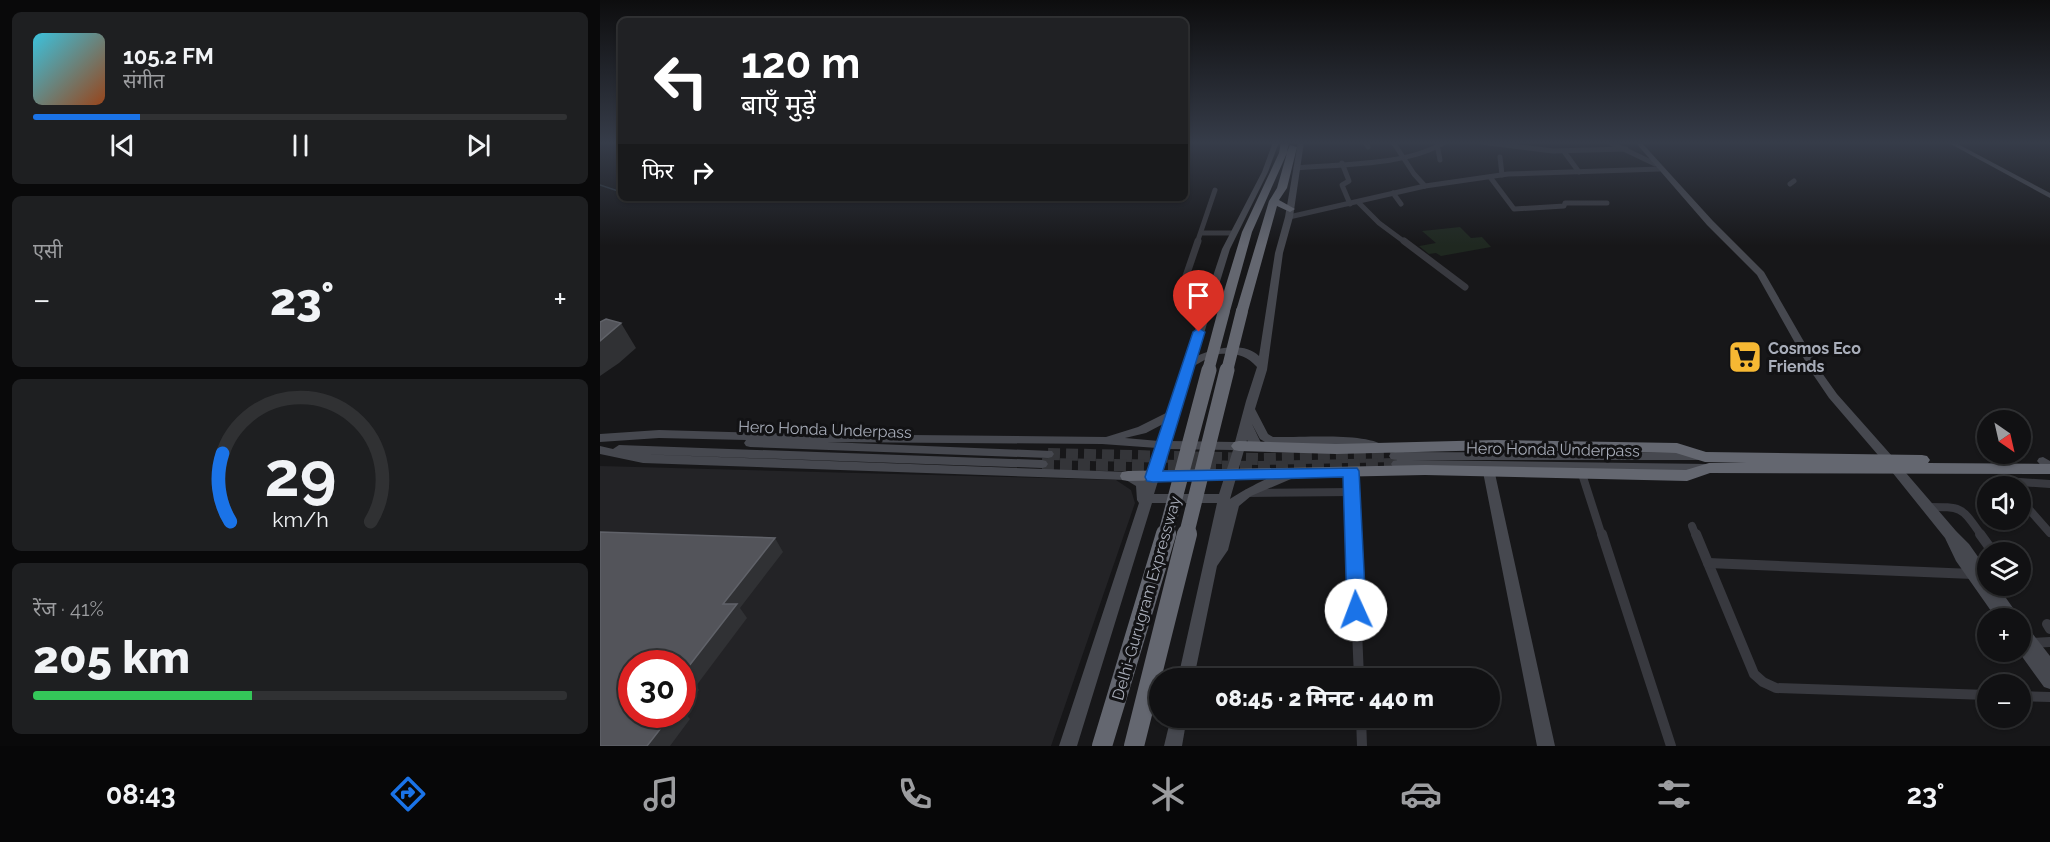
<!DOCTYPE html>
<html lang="hi">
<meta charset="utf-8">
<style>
body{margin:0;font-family:Raleway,"Noto Sans Devanagari",sans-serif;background:#1e1f21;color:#f1f3f6;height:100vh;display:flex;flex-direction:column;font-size:22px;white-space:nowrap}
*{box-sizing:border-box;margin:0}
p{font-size:20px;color:#9c9da0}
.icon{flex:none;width:33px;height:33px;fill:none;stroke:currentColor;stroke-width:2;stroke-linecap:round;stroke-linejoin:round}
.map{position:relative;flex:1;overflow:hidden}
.details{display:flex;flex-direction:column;gap:12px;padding:12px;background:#09090a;width:600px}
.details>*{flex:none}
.hud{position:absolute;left:18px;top:18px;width:570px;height:183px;border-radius:9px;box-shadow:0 2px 4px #0004,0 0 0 2px #303133;background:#202124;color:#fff;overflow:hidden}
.needle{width:39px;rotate:146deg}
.controls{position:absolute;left:1377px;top:410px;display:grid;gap:12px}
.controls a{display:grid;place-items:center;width:54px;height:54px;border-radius:50%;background:#111113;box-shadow:0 2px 4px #0004,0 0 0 2px #303133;font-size:30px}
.speed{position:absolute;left:18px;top:650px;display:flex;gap:12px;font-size:30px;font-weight:700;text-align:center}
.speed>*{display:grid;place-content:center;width:78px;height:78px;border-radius:50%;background:#111113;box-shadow:0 2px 4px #0004,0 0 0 2px #303133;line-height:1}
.speed .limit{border:9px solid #d22;background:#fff;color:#111}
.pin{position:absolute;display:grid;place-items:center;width:51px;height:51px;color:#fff;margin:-62px -26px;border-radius:50% 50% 50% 0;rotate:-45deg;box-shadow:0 0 6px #0007}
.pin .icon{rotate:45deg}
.me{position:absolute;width:66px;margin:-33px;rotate:358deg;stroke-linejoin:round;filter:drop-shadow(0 0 4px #0008)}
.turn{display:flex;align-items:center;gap:21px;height:126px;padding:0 24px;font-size:27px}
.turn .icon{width:78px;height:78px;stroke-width:2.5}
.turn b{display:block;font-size:42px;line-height:51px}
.then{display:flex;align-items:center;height:57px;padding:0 24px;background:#0003;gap:12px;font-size:22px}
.big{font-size:45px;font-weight:800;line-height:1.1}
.details .tile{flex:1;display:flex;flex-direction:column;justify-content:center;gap:9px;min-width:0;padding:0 21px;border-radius:9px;background:#1e1f21}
.details .dial{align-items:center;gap:0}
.dial svg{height:156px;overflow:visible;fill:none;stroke:#303133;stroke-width:7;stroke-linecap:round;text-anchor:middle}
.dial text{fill:#f1f3f6;stroke:none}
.song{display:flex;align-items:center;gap:18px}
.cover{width:72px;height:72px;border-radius:9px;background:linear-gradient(135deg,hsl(190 70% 55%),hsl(20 70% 35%))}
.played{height:6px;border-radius:3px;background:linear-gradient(90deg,#1a73e8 20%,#303133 20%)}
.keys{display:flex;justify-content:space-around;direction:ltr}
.heat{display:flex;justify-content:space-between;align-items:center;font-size:33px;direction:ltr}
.charge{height:9px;border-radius:4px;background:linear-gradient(90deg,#34c759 41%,#303133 0)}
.trip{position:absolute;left:549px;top:668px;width:351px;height:60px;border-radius:30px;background:#111113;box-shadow:0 2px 4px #0004,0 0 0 2px #303133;font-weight:800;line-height:60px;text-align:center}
.menu{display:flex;height:96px;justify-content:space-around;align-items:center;background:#070708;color:#9c9da0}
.menu .icon{width:42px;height:42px}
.menu .on{color:#1a73e8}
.menu b{font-size:27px;color:#f1f3f6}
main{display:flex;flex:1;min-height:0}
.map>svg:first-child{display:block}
</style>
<main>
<section class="details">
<div class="tile">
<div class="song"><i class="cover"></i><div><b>105.2 FM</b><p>संगीत</p></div></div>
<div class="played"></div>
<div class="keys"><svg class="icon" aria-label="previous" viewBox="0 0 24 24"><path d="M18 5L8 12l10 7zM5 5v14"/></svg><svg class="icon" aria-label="pause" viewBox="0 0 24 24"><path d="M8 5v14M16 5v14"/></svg><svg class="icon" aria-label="next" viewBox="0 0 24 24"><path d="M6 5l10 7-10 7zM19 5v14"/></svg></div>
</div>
<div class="tile"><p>एसी</p>
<div class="heat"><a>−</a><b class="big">23°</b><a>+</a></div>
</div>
<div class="tile dial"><svg viewBox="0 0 100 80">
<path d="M14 69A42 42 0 1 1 86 69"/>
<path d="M14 69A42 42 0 0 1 10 34" stroke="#1a73e8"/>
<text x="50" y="56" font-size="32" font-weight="700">29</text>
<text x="50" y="72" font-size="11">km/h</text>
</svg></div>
<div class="tile"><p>रेंज · 41%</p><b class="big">205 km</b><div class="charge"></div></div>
</section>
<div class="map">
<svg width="1450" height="746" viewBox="0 0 1450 746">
<rect width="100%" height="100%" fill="#171719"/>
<path fill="#232326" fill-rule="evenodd" d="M0,466L516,480L531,490L535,503L451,746H0ZM32,663H82V714H32Z"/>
<path fill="#1f2820" d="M860,227L871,238L882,237L891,247L841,256L836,253L829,254L819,246L836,243L822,231Z"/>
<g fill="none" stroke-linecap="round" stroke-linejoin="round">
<path stroke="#2d363e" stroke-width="1.5" d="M0,185L21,192"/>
<g stroke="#343539" stroke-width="12" stroke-dasharray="12 6" stroke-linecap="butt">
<path d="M448,454L660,459L795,456"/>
<path d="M442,464L661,467L797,464"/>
</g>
<g stroke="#38393f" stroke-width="5">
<path d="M765,142L768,147"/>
<path d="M793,142L814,174L825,186"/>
<path d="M881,142L953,151L1026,149"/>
<path d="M1009,142L1055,164"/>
<path d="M838,149L840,160"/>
<path d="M965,153L979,172"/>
<path d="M900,157L902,175"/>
<path d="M742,163L749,181L742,185L750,204"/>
<path d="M696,168C741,164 807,166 845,142"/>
<path d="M890,177L914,209L964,206L965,203H1007"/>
<path d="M1190,184L1194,181"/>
<path d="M793,193L801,204"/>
<path d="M758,202L779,223L806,243"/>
<path d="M689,217L825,186L908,174L1060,169"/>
<path d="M602,233H634"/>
<path d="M597,243L615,190"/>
</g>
<g stroke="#38393f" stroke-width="7">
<path d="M804,241L865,287"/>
<path d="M585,279L598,241"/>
</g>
<g stroke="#38393f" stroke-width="8">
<path d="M751,472L753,536"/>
<path d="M982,474L1002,536"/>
<path d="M1405,481L1450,484"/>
<path d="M648,493L752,492"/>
<path d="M1420,499L1450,533"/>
<path d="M1328,507C1364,507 1361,507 1382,536"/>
<path d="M1092,526L1096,536"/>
</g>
<g stroke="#38393f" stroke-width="10">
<path d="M753,534L759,678"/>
<path d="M1002,534L1071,746"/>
<path d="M1096,534L1154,674L1163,682L1176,688L1388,695"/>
<path d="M1380,534L1393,552"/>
<path d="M1390,549L1418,550"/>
<path d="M1108,563L1373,574"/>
<path d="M1391,588L1409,585"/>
<path d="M1447,624L1450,629"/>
<path d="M1431,643L1450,642"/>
<path d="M1420,696L1450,697"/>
<path d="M761,717L762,746"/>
</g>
<g fill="#46484f" fill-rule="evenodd">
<path d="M673,142H679L668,172L630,249L597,356C614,348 644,341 659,356L675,253L685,217L698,142H704L693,217L683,253L667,370L655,409L668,434L673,437C698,438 771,431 787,448L785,451C779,452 758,446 748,445C722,444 696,446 670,445L660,439L652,424L663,447L661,450H653L647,440L630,499C642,491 685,467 698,470L700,473L698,476L651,496L639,506L628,550L617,566L594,678H578L617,503H552L477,746H459L539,503L537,500L536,486L526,480L43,463L0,454V446L13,449L19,445L442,460L446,461L448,464L446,467L442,468L36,454L528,472L546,481L557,448L502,444L227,442L452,451L454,454L452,457L448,458L150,447L146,446L144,443L146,440L59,438L0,442V434L59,430L205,434L506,437L538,427L568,412L622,249L662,172ZM619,354C636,353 646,355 657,367L646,401L635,442L571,441L594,366L608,358ZM565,423L559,441L525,438L546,433ZM568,449L633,450L619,494H554Z"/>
<path d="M1035,142H1041L1113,221L1164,272L1222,373L1237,394L1292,456L1294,459L1292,462H1284L1229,398L1212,373L1157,275L1107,225Z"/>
<path d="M1347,142H1354L1450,193V198Z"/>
<path d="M795,452L1101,453L1105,454L1107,457L1105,460H812L1107,464L1111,465L1113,468L1111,471L1107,472L894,469L955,746H937L883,472L885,469L797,468L793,467L791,464L793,461L797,460L791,459L789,456L791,453Z"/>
<path d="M1443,457L1450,461V472L1446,471L1437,461L1439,458Z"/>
<path d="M1296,465L1300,466L1356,531L1369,544L1388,571V585H1394L1393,586L1399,588L1420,618H1396L1356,561L1345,538L1292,472L1290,469L1292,466Z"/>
<path d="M1420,622L1425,624L1450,656V689L1444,687L1418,651H1420Z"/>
<path d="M571,717H587L582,746H564Z"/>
</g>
<g fill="#646770" fill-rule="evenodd">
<path d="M681,142H689L687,152L690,145L697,147L687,188L679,200L695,209L690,212L677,206L648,311L646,314H638L636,311L669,201L677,188L687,153L652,232L630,311L628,314H620L618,311L642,232L679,153Z"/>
<path d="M896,440L1077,443L1106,452L1322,455L1327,456L1330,460L1328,463L1450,464V474L1110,473L1087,481L825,475L528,481L522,480L520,476L522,472L528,471L825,465L1086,470L1109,463H1146L1105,462L1076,453L896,450L736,454L639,451L634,450L631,446L634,442L639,441L736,444Z"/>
</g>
<g stroke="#646770" stroke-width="12">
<path d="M608,371L624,311"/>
<path d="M627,371L642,311"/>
</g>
<g stroke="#646770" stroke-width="15">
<path d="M565,536L609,370"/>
<path d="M586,536L627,370"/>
</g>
<g stroke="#646770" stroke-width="20">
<path d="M502,746L566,534"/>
<path d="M534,746L587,534"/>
</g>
</g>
<g fill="#303134">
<path d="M21,323L36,348L19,363L0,376V341Z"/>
<path d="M175,538L183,552L140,608L147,618L96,686L99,690L83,711L90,719L70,746H47L72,714H82V675L123,604Z"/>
</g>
<g fill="#53545a" stroke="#606269" stroke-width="1.5">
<path d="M6,319L21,323L0,341V322Z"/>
<path d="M0,532L175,538L123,604H137L82,675V663H32V714H72L47,746H0Z"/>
<path d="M82,676H88L82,682Z"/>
</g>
<linearGradient id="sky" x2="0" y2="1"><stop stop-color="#0d0d0e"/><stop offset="0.58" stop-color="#363c49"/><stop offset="1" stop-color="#363c49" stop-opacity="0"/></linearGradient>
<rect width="1450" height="246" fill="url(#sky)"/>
<path fill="#1a73e8" stroke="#114b97" stroke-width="1.5" d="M599,328L605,332L563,471L757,468L759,471L766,610L763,615L756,617L750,615L747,610L743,477L553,482L547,481L545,477L593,332Z"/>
<defs>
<g id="supermarket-square" transform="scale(1.725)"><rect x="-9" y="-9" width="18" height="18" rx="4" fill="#f6b833" stroke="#121214"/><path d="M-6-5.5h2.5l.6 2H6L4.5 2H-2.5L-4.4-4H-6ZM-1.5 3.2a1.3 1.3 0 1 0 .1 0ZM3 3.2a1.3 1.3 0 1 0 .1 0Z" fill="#111"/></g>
</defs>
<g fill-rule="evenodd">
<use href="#supermarket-square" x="1145" y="357"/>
</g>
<g text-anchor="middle" stroke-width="6" stroke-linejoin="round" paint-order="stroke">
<g font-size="16" font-weight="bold" fill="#a9aeba" stroke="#121214" text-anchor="start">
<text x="1168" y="354">Cosmos Eco<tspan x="1168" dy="18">Friends</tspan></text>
</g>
<g font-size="16" fill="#a9aeba" stroke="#121214">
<text transform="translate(225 429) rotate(2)" y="6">Hero Honda Underpass</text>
<text transform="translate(953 449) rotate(1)" y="6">Hero Honda Underpass</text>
<text transform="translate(546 598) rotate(-74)" y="6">Delhi-Gurugram Expressway</text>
</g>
</g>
</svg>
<div class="controls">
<a><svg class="needle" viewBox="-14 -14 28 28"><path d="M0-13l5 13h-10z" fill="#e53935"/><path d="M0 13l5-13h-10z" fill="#9c9da0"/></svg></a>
<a><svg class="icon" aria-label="sound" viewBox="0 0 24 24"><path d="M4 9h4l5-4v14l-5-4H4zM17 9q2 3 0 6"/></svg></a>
<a><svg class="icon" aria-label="layers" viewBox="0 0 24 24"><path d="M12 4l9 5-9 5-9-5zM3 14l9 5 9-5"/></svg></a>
<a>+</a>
<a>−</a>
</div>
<div class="speed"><div class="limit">30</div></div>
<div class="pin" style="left:599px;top:332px;background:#d93025"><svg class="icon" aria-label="arrive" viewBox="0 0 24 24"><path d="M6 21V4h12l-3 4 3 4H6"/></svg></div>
<svg class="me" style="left:756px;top:610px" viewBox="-20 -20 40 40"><circle r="19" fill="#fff"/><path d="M0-13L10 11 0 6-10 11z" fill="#1a73e8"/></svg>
<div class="trip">08:45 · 2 मिनट · 440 m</div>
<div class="hud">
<div class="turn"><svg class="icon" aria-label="left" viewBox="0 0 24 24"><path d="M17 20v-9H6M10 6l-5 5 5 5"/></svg><div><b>120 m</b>बाएँ मुड़ें</div></div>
<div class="then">फिर<svg class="icon" aria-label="right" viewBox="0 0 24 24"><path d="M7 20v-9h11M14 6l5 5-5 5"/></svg></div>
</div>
</div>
</main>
<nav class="menu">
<b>08:43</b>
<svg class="icon on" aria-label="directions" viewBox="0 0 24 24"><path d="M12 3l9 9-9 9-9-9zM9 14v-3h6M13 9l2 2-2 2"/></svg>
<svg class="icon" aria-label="music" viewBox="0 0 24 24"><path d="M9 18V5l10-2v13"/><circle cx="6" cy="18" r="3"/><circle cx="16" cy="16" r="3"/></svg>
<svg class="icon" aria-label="phone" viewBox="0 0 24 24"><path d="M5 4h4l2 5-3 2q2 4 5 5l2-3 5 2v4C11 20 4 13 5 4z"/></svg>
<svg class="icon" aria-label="climate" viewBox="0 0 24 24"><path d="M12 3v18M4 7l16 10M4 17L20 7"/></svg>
<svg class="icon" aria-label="car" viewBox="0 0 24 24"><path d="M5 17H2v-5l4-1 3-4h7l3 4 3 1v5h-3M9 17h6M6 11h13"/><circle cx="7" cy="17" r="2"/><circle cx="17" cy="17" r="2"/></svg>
<svg class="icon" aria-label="filters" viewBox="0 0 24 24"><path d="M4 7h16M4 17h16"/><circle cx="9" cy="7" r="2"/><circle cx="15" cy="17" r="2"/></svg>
<b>23°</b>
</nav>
